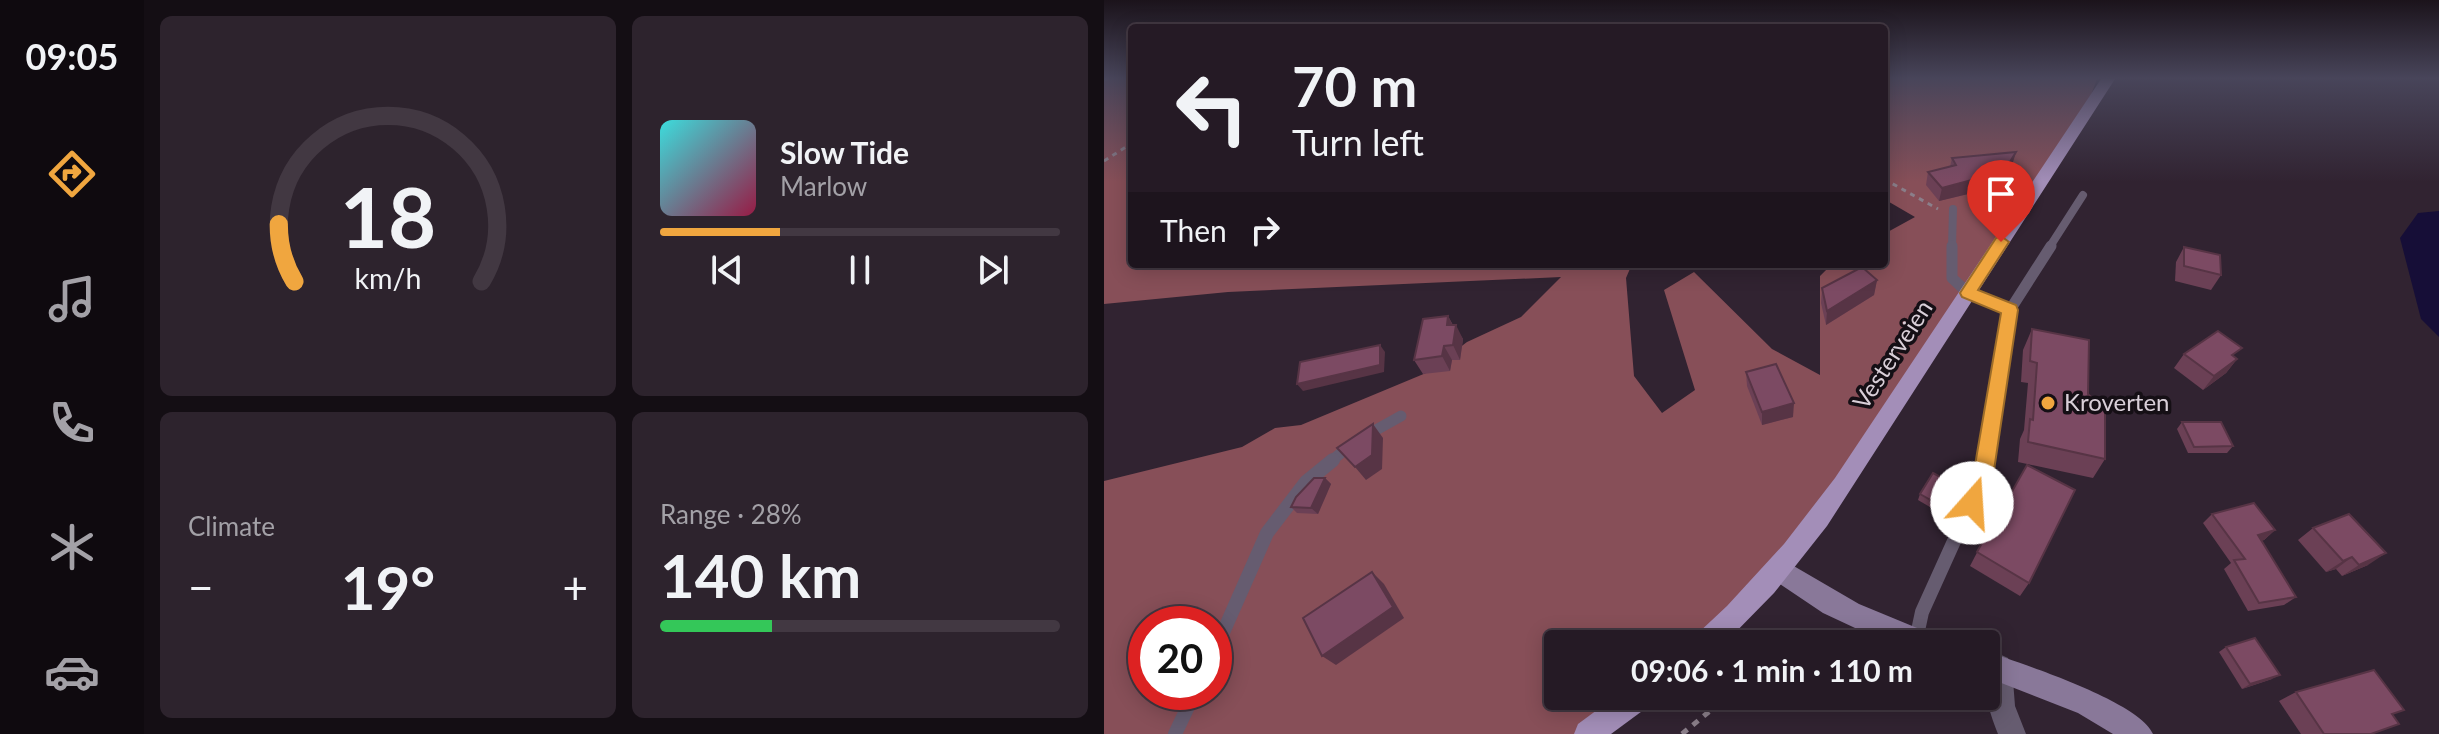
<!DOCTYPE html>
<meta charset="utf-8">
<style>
body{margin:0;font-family:Lato,sans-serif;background:#2d232d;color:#f1f3f6;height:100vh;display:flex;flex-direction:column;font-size:30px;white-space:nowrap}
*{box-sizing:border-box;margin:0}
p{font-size:26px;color:#a3a1a7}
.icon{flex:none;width:44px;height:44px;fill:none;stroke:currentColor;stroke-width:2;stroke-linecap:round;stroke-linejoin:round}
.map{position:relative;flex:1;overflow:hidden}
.panel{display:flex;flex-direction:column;gap:16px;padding:16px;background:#140e14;width:960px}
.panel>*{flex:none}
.top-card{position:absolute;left:24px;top:24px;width:760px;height:244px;border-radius:8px;box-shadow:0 4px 20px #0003,0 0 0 2px #423842;background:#251a25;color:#f1f3f6;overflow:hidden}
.speed{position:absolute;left:24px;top:606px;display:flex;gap:16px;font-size:40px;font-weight:700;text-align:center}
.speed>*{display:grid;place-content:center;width:104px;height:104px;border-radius:50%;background:#251a25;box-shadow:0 4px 20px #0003,0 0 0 2px #423842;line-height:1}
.speed .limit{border:12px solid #d22;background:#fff;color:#111}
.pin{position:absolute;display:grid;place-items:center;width:68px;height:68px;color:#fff;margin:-82px -34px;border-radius:50% 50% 50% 0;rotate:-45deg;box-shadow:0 0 8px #0007}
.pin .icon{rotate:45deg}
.me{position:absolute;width:88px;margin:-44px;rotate:19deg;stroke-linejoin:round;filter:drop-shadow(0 0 6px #0008)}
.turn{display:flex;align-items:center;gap:28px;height:168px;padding:0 32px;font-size:36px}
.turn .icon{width:104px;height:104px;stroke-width:2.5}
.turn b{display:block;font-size:56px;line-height:68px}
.then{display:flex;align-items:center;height:76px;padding:0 32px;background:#0003;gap:16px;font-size:30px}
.big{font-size:60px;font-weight:700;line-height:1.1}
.panel .widget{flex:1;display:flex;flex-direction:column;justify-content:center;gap:12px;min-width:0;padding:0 28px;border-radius:12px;background:#2d232d}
.panel .dial{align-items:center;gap:0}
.dial svg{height:208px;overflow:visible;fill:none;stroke:#423842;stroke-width:7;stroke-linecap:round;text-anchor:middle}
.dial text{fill:#f1f3f6;stroke:none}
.song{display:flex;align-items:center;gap:24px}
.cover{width:96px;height:96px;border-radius:12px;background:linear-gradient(135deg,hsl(180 70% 55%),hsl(340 70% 35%))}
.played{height:8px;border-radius:4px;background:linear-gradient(90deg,#f0a63f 30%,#423842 30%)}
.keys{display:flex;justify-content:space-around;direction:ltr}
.heat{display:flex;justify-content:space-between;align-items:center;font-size:44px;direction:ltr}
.charge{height:12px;border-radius:6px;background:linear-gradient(90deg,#34c759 28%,#423842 0)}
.panel .tiles{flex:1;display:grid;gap:16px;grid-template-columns:repeat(2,1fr)}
.trip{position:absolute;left:440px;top:630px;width:456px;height:80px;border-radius:8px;background:#251a25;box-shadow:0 4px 20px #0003,0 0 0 2px #423842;font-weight:700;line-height:80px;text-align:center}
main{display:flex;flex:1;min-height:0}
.tab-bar{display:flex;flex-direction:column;width:144px;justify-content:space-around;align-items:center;background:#0f0a0f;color:#a3a1a7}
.tab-bar .icon{width:56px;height:56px}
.tab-bar .on{color:#f0a63f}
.tab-bar b{font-size:36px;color:#f1f3f6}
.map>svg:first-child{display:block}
</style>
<main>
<nav class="tab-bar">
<b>09:05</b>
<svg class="icon on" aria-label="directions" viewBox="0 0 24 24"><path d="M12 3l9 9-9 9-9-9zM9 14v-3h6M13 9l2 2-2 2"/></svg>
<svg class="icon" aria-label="music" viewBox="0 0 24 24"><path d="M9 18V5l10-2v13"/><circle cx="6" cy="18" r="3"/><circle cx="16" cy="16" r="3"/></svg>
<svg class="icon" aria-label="phone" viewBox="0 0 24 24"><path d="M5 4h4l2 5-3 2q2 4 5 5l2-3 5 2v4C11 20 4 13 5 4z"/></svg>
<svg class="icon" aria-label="climate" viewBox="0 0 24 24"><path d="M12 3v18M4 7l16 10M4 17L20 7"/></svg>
<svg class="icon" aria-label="car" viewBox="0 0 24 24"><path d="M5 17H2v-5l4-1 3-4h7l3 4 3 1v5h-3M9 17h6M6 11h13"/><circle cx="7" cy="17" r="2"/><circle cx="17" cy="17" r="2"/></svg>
</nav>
<section class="panel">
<div class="tiles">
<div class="widget dial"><svg viewBox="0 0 100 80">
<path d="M14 69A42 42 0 1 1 86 69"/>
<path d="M14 69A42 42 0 0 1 8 47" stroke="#f0a63f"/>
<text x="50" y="56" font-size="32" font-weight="700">18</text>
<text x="50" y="72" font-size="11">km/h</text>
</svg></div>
<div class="widget">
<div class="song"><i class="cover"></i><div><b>Slow Tide</b><p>Marlow</p></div></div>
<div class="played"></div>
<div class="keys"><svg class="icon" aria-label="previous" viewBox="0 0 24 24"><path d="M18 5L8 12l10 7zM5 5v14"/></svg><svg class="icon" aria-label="pause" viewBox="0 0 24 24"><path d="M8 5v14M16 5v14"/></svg><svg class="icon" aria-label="next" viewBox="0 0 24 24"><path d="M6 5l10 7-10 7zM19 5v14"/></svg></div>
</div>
<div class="widget"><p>Climate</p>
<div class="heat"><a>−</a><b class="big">19°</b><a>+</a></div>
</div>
<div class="widget"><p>Range · 28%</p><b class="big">140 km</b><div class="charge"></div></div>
</div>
</section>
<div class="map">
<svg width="1335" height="734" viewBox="0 0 1335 734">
<rect width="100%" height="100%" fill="#312331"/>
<path fill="#874f58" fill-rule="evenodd" d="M0,79H28V264H528L522,278L530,376L558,413L591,390L560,290L590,272L668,349L716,375V276L728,264H780V234L811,217L780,199V79H993L977,122L713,506L608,644H454V696H542L494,734H0V481L138,447L171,428L197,425L322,373L363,342L417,317L457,277L124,292L0,304ZM42,624H110V692H42Z"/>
<path fill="#160e37" d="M1335,211V337L1317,319L1296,238L1314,213Z"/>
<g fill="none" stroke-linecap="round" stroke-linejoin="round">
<g stroke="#8b7f8a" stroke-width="3" stroke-dasharray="5 5" stroke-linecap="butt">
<path d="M0,80L4,79"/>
<path d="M0,161L28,143"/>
<path d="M780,179L834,209"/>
</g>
<g stroke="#8b7f8a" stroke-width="5" stroke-dasharray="7 7" stroke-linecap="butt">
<path d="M603,696L610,705"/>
<path d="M578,734L624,696"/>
</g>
<g stroke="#665c70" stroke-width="8">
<path d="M848,248L849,209"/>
<path d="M945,248L979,195"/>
</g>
<g stroke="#665c70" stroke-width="11">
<path d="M848,246V278L864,293L906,310"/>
<path d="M263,435L297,416"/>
<path d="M226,462L248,444"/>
<path d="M881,462L906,310L947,246"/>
</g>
<g stroke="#665c70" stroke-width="14">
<path d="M812,640L818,612L879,477L882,460"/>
<path d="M110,653L163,533L202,482L229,460"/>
<path d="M71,734L91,692"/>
</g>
<path fill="#665c70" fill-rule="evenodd" d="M895,654L904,658L908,667L911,706L922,734H894C885,711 875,682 886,658Z"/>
<g fill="#897899" fill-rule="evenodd">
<path d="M676,558L755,604L830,635L834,644L781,642L719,613L667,578L664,570L667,562Z"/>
<path d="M882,651C918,664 1035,701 1049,734H1009L974,713L882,677Z"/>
</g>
<g fill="#a38eb8" fill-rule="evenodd">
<path d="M997,79H1011L723,526L670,593L620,644H588L592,635L623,606L680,544L731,478Z"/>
<path d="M512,696H549L545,706L507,734H470L474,724Z"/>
</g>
</g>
<g fill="#6b4055">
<path d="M912,152L908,165L894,188H890L888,195L866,197L864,194L835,201L822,185L824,172L846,167L848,158Z"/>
<path d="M1080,247L1117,275L1107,290L1071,281L1072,262Z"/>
<path d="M773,280L770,295L722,325L717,303L718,288Z"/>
<path d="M344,316L349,325L359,339L356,360H348L346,371L319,374L310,360Z"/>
<path d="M928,329L984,394L1001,459L989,478L914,462L916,439L920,430L924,383L917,382L919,350Z"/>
<path d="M1080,354L1131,358L1133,359L1122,373L1099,390L1070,368Z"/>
<path d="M642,372L689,417L658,425L643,386Z"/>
<path d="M1078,422L1129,446L1123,453H1084L1073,429Z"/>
<path d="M221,478L227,484L214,514L193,513L187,507Z"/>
<path d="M862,491L848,520L814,500L816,494Z"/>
<path d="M883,492L925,583L916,596L866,566L880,539L866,530Z"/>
<path d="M1108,514L1171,530L1160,540L1157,541L1192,597L1180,605L1144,611L1120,569L1127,563L1099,523Z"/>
<path d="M1209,528L1264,565L1238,576L1232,569L1222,572L1194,540Z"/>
<path d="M1122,647L1168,679L1138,689L1115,652Z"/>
<path d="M1192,692L1289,715L1267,734H1197L1175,701Z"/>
</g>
<g fill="#573445">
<path d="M912,152L908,165L894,188L898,175Z"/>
<path d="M868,180L864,194L835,201L838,188Z"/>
<path d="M773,280L770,295L722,325L723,311Z"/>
<path d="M344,316L351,330L352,325L359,339L356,360L349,345L343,325Z"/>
<path d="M276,345L281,352L280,372L199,391L193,384Z"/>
<path d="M340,346L348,360L346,371L338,356Z"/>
<path d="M1133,359L1122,373L1099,390L1110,376Z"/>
<path d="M690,403L689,417L658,425V412Z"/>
<path d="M269,424L279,438L278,469L262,480L251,467Z"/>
<path d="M221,478L227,484L214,514L207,508Z"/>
<path d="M1171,530L1160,540L1143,544L1154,535Z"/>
<path d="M1282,553L1264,565L1238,576L1255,565Z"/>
<path d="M1248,557L1232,569L1222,572L1239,561Z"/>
<path d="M268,572L280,584L300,618L232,665L218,656Z"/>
<path d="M1176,675L1168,679L1138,689L1146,684Z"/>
</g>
<g fill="#7c4a63" stroke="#573445" stroke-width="2">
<path d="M912,152L898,175L888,176L891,182L870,184L868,180L838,188L824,172L852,165L848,158Z"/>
<path d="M1080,247L1116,255L1117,275L1080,266Z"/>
<path d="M758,267L773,280L723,311L718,288Z"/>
<path d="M344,316L343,325H352L349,345L340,346L338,356L310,360L319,319Z"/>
<path d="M928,329L985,340L984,394L987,397L1001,400V459L924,442L926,419L929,420L933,363L926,361Z"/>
<path d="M1114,331L1138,348L1128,355L1133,359L1110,376L1080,354Z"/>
<path d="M276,345V365L193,384L196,362Z"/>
<path d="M672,364L690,403L658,412L642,372Z"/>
<path d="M1078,422H1117L1129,446L1090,447Z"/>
<path d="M269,424L268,455L251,467L233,448Z"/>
<path d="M923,465L971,490L925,583L873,552L888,525L873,516L883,492L902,502Z"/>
<path d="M829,473L862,491L851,514L816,494Z"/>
<path d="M210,478H221L207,508L187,507L192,497Z"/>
<path d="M1150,503L1171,530L1154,535L1192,597L1155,603L1130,560L1141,559L1108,514Z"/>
<path d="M1245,514L1282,553L1255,565L1248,557L1239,561L1209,528Z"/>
<path d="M268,572L289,607L218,656L199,618Z"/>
<path d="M1151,638L1176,675L1146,684L1122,647Z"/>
<path d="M1270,670L1300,710L1288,714L1295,724L1267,734H1220L1192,692Z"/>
</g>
<linearGradient id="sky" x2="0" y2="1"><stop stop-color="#1b131b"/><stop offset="0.43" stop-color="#48455a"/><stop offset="1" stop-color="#48455a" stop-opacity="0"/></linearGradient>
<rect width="1335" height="182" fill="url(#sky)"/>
<path fill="#f0a63f" stroke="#9c6c29" stroke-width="2" d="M897,236L905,242L874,290L912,305L914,310L889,477L875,510L868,512L860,510L857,503L869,477L897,313L858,297L856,293L892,238Z"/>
<circle fill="#f0a63f" stroke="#150f15" stroke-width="3" cx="944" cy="403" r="8"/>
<g text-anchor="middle" stroke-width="7" stroke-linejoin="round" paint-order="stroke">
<g font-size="24" fill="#d9cfd8" stroke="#150f15">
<text transform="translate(789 355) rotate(-57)" y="8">Vesterveien</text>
</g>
<g font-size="24" fill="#d9cfd8" stroke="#150f15" text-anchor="start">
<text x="960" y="411">Kroverten</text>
</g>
</g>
</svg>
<div class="speed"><div class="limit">20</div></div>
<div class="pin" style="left:897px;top:242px;background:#d93025"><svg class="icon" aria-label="arrive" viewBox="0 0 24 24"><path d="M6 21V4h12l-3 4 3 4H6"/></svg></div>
<svg class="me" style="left:868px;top:503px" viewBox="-20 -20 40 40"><circle r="19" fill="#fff"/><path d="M0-13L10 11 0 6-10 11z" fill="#f0a63f"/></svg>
<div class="trip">09:06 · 1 min · 110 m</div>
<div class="top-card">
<div class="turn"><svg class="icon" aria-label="left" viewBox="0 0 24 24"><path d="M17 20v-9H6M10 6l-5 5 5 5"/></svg><div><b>70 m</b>Turn left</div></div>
<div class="then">Then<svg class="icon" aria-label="right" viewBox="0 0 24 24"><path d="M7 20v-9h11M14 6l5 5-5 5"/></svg></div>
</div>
</div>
</main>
